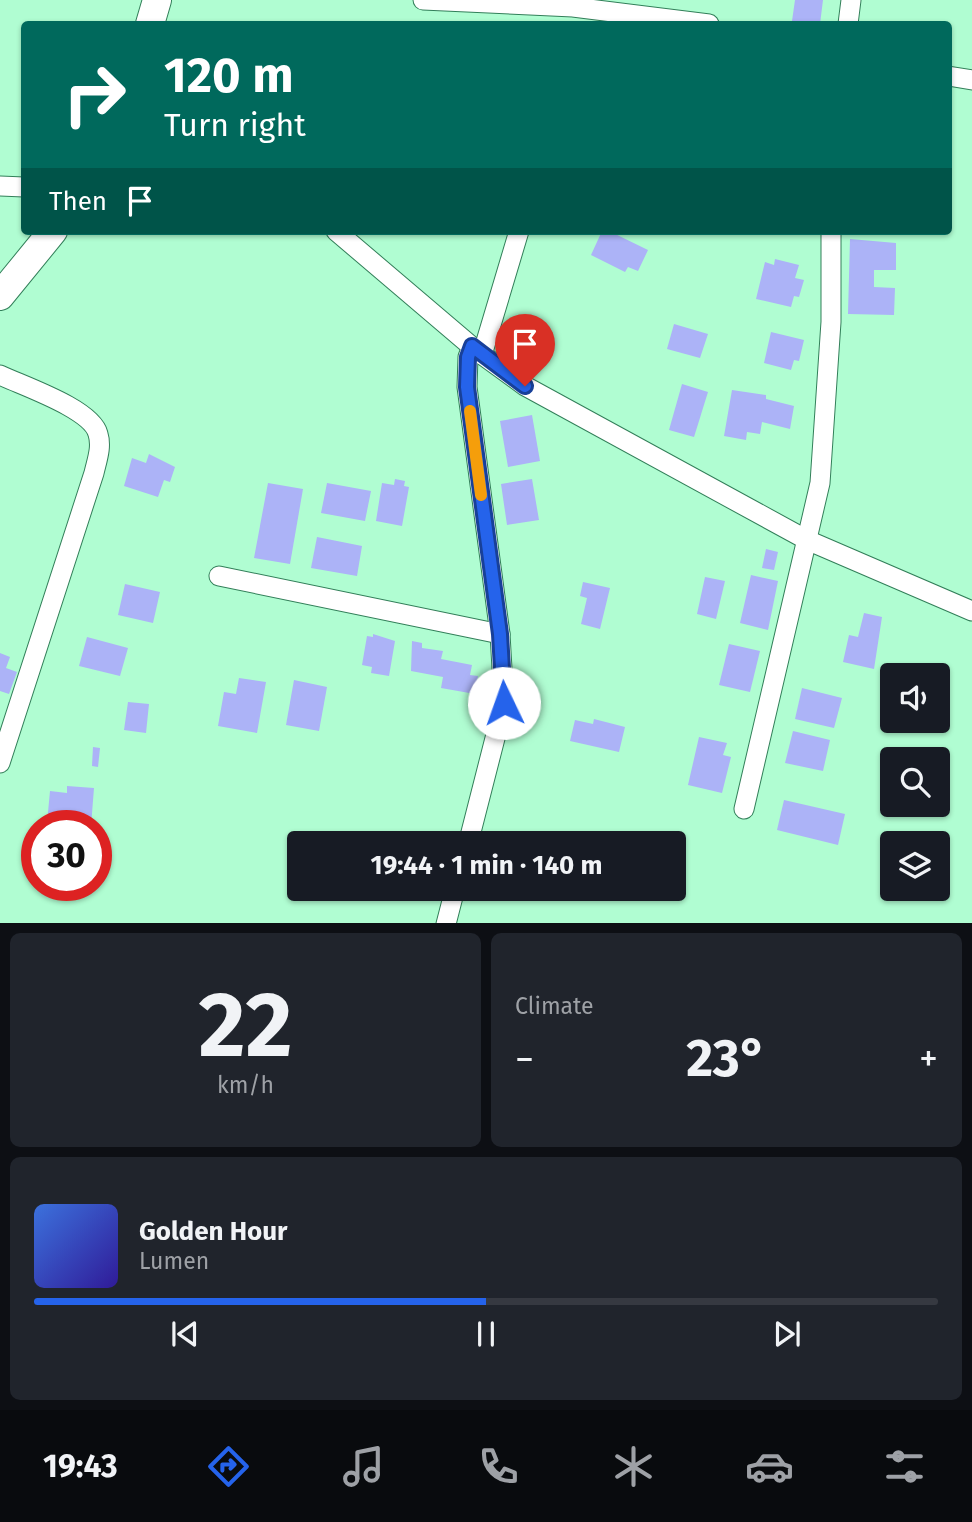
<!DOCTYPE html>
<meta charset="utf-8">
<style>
body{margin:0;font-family:"Fira Sans",sans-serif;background:#20242c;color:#f1f3f6;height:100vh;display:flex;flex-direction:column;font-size:26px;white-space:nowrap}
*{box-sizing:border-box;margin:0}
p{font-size:23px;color:#9ea1a6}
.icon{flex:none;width:38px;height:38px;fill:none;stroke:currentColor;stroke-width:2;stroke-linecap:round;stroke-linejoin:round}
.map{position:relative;height:923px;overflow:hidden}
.details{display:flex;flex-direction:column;gap:10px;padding:10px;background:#0d0f14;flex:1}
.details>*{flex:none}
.hud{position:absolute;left:21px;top:21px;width:931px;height:214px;border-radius:7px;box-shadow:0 2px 5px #0004;background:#00695c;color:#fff;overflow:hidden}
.controls{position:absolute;left:880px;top:663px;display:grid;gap:14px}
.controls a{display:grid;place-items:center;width:70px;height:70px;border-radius:7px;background:#171b24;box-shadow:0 2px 5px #0004;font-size:35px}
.speed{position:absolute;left:21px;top:810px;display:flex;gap:14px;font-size:35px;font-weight:700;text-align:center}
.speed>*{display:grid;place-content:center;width:91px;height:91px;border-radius:50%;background:#171b24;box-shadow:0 2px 5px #0004;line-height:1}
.speed .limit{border:10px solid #d22;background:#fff;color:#111}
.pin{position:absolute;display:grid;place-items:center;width:60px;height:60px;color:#fff;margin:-72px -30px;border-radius:50% 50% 50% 0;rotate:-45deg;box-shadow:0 0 7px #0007}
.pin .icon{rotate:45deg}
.me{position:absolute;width:77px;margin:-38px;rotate:357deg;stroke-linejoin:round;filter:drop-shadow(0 0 5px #0008)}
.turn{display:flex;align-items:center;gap:24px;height:147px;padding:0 28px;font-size:32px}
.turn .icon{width:91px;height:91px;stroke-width:2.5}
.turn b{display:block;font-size:49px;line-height:60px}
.then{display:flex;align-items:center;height:66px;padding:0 28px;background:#0003;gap:14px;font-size:26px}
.big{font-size:52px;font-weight:700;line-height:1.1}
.details .widget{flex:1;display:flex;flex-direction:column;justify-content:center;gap:10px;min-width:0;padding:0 24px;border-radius:10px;background:#20242c}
.details .dial{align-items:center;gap:0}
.dial b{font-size:91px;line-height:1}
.song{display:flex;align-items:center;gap:21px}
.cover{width:84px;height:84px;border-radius:10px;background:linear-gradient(135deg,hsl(220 70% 55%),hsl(250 70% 35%))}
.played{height:7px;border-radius:4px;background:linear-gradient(90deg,#2563eb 50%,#363941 50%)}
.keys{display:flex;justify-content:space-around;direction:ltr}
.heat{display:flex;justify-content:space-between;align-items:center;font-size:38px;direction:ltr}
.details .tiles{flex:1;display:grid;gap:10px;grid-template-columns:1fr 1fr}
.widget:last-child{grid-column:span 2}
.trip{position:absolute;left:287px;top:831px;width:399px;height:70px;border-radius:7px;background:#171b24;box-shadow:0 2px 5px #0004;font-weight:700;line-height:70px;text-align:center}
.tabs{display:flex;height:112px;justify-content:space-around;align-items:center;background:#090b0e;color:#9ea1a6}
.tabs .icon{width:49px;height:49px}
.tabs .selected{color:#2563eb}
.tabs b{font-size:32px;color:#f1f3f6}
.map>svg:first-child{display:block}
</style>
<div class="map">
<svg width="972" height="924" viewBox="0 0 972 924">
<rect width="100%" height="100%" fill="#b0fdd2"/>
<g fill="#acb3f7">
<path d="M795,0H823L820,24L792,21Z"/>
<path d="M602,231H609L648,250L638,271L628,267L625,272L591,255Z"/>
<path d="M850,239L896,243V270H874V287L895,288L894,315L848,314Z"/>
<path d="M775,259L799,265L795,278L804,280L799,297L794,296L791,307L756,299L765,262L774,265Z"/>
<path d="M674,324L708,334L700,358L667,349Z"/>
<path d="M771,332L804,340L799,361L794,360L791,370L764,363Z"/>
<path d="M682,384L708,392L694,437L669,430Z"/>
<path d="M732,390L766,395V399L794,406L790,429L762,422L760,434L747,432L746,440L724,436Z"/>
<path d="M532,415L540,461L508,467L500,421Z"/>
<path d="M149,454L175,467L170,482L164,480L158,497L124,486L132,458L146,463Z"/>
<path d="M395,479L405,481L404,486L409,487L402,526L376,521L382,483L394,485Z"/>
<path d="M532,479L539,520L507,525L501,484Z"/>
<path d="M268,483L303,489L290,564L254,558Z"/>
<path d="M327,483L371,491L365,521L321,513Z"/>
<path d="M317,537L362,546L357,576L311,568Z"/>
<path d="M766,549L778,552L774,570L762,568Z"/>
<path d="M751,575L778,581L768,630L740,623Z"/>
<path d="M705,577L725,581L716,619L697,614Z"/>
<path d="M583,582L610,588L600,629L581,624L587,598L580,596Z"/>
<path d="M125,584L160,592L153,623L118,615Z"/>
<path d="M864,613L882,617L874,669L843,662L849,635L858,637Z"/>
<path d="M373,634L395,641L389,676L371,673L372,667L362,665L367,636L373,637Z"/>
<path d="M87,637L128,648L120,676L79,666Z"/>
<path d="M412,641L422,643V648L443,651L441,659L472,665L470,675L478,676L475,694L441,688L443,677L411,671Z"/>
<path d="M729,644L760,651L750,692L719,685Z"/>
<path d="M0,653L10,657L6,668L17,672L9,694L0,691Z"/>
<path d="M239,678L266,682L257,733L218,726L224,692L236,694Z"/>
<path d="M294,680L327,687L319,731L286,725Z"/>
<path d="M802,688L842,698L834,728L795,719Z"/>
<path d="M128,702L149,704L146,733L124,730Z"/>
<path d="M594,719L625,727L619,752L570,741L575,720L593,724Z"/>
<path d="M793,731L830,740L823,771L785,763Z"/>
<path d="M699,737L727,743L723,755L731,757L722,793L688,785Z"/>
<path d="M93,747L100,748L98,767L92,766Z"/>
<path d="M67,786L94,788L91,826L47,823L50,791L67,793Z"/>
<path d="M784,800L845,814L838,845L777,830Z"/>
</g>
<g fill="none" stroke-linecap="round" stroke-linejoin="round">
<g stroke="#327f59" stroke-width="21">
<g id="street">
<path d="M423,0L573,7L709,24"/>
<path d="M848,24L851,0"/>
<path d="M948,76L972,80"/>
<path d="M0,186L24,187"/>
<path d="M336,231L477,351L525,386L807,540L972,611"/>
<path d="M482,355L519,231"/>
<path d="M0,375C23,386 92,409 98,434C102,447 97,460 94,473L0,763"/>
<path d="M219,576L500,634"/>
<path d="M744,809L820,483L831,322V231"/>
<path d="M468,844L504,703L500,634L467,387L468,357L472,347"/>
<path d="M446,924L455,889"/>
</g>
</g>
<g stroke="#327f59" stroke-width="30">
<g id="secondary">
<path d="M150,24L157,0"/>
<path d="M0,296L53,231"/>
</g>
</g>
<use href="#street" stroke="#fff" stroke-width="19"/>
<use href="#secondary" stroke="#fff" stroke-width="28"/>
</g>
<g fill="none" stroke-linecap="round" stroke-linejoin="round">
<g stroke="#184099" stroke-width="18">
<path id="route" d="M504,703L500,634L467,387L468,357L472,346L525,386"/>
</g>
<use href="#route" stroke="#2563eb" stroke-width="12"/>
<path stroke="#f59e0b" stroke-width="12" d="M470,411L481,495"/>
</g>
</svg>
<div class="controls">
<a><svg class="icon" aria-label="sound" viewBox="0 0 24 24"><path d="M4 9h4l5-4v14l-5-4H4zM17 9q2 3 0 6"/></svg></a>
<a><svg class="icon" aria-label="search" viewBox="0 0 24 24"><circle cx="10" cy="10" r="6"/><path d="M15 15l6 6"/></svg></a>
<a><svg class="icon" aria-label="layers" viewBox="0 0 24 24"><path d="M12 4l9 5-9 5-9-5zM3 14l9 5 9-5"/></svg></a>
</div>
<div class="speed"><div class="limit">30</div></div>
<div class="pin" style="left:525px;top:386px;background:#d93025"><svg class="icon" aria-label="arrive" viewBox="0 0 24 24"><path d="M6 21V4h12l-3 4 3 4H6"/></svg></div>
<svg class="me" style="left:504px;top:703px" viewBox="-20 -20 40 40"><circle r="19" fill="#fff"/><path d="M0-13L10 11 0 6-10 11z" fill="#2563eb"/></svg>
<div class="trip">19:44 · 1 min · 140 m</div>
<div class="hud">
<div class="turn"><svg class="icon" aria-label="right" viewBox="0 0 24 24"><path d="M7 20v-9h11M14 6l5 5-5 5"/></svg><div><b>120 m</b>Turn right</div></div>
<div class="then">Then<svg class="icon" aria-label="arrive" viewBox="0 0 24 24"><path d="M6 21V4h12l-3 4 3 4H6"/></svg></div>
</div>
</div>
<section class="details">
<div class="tiles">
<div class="widget dial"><b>22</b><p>km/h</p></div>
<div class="widget"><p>Climate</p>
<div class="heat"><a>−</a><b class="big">23°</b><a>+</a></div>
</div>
<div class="widget">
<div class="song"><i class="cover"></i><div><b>Golden Hour</b><p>Lumen</p></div></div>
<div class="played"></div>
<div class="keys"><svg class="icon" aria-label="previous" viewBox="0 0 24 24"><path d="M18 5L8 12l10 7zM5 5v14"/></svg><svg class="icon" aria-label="pause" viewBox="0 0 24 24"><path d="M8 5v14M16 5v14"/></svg><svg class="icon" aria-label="next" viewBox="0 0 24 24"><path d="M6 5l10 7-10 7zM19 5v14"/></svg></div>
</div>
</div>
</section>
<nav class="tabs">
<b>19:43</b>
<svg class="icon selected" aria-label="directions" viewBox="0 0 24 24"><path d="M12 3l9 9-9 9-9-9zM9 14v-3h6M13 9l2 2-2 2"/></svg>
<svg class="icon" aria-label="music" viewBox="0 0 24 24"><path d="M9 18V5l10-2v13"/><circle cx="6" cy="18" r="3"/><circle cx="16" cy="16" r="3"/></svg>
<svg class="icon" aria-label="phone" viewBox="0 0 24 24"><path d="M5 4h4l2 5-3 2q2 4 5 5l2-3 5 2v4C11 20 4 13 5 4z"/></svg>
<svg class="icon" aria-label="climate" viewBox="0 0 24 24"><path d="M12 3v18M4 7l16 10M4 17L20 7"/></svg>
<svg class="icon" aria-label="car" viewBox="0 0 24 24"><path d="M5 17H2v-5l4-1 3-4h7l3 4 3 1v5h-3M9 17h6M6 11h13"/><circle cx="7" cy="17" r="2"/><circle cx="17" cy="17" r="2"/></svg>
<svg class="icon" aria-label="filters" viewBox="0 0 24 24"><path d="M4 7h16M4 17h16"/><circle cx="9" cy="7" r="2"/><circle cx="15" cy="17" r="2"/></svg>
</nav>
